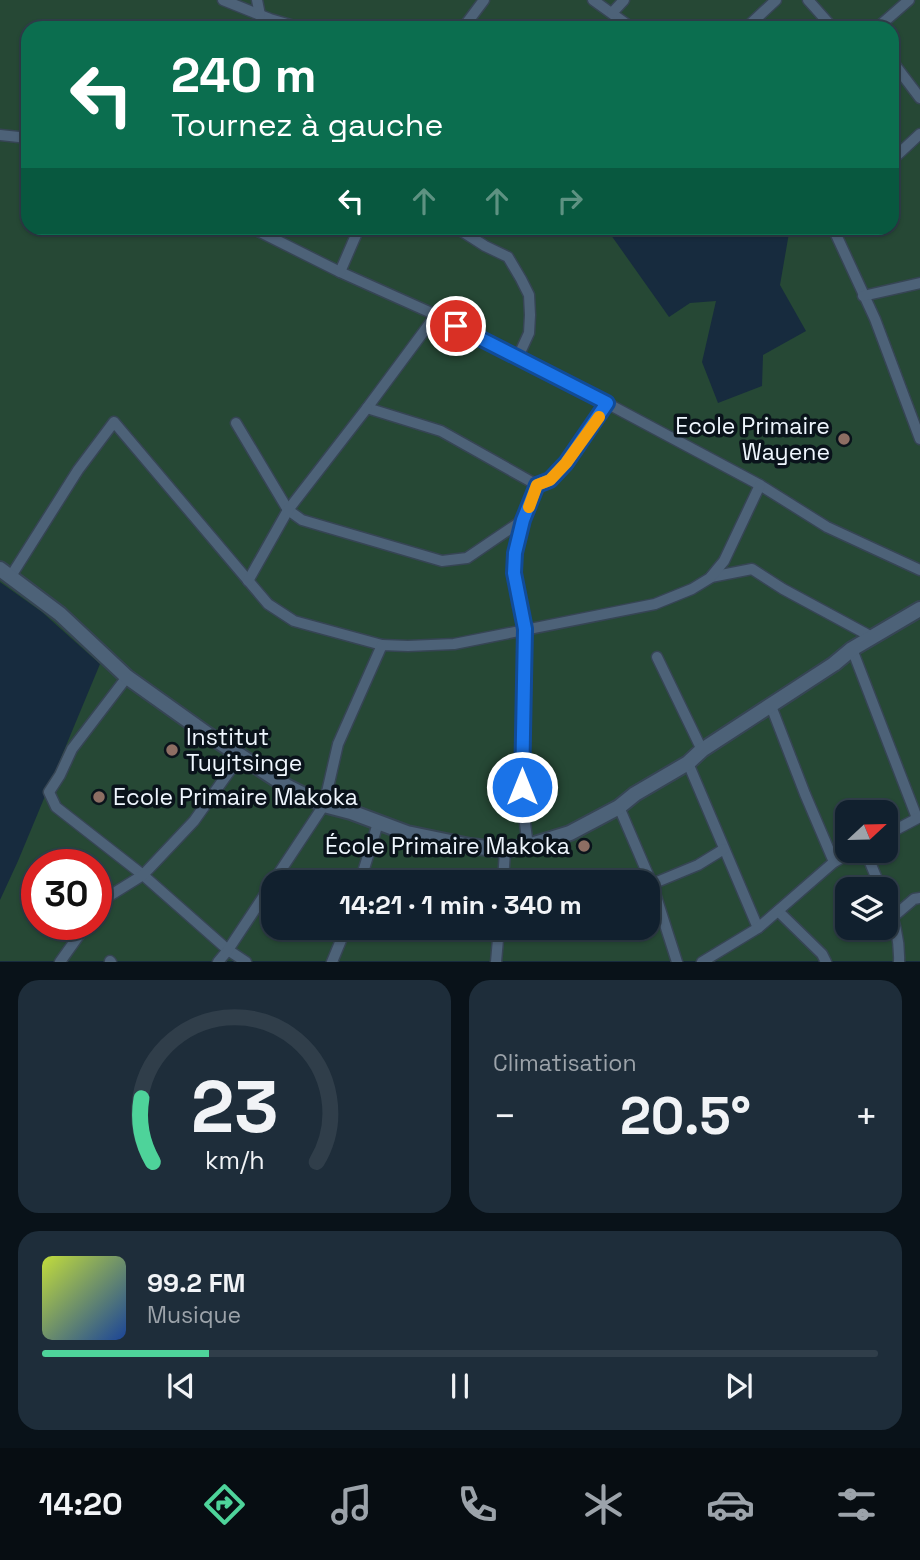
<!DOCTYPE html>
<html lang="fr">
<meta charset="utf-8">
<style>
body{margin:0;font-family:"Space Grotesk",sans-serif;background:#1e2d3a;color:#f1f3f6;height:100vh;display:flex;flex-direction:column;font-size:26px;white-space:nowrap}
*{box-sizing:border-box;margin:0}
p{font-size:23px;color:#9ca3aa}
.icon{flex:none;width:38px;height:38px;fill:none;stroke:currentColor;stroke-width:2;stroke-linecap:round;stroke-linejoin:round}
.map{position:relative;height:962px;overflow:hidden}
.sheet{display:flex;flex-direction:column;gap:18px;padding:18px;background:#091219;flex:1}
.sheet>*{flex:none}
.hud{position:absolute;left:21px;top:21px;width:878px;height:214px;border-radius:21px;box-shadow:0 2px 5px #0004,0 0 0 2px #303e4a;background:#0b6e4f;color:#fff;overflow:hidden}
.needle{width:46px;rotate:68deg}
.buttons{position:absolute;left:835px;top:800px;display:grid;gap:14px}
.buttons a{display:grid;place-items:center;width:63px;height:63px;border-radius:14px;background:#11202e;box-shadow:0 2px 5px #0004,0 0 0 2px #303e4a;font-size:35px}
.speed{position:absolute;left:21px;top:849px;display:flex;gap:14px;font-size:35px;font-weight:700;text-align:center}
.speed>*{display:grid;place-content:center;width:91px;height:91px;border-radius:50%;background:#11202e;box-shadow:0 2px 5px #0004,0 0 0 2px #303e4a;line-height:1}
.speed .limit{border:10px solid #d22;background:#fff;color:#111}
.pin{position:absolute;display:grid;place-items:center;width:60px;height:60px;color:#fff;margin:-30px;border:4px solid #fff;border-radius:50%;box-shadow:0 2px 7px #0007}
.me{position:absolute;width:77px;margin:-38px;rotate:0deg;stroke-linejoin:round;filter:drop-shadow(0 0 5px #0008)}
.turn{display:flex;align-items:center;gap:24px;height:147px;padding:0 35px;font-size:32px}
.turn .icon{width:91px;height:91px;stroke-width:2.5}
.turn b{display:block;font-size:49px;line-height:60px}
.lanes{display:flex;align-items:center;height:66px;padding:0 35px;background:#0003;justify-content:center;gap:35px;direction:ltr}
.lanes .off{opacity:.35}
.big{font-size:52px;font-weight:700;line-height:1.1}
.sheet .tile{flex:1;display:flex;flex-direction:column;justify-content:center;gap:10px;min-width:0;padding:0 24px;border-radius:21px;background:#1e2d3a}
.sheet .dial{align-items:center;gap:0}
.dial svg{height:182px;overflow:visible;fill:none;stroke:#303e4a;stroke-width:7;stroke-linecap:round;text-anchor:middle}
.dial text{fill:#f1f3f6;stroke:none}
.song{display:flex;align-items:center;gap:21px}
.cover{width:84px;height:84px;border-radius:10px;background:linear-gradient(135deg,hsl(70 70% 55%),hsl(220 70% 35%))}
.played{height:7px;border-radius:4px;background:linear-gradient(90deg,#4ed39a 20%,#303e4a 20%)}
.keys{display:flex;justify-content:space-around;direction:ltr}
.heat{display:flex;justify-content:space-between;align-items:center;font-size:38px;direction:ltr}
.sheet .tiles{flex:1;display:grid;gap:18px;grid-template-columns:1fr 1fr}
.tile:last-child{grid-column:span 2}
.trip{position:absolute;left:261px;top:870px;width:399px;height:70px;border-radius:21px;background:#11202e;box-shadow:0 2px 5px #0004,0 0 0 2px #303e4a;font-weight:700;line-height:70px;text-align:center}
.tabs{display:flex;height:112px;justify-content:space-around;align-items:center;background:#070d12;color:#9ca3aa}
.tabs .icon{width:49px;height:49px}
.tabs .active{color:#4ed39a}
.tabs b{font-size:32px;color:#f1f3f6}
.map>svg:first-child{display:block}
</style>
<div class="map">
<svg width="920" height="962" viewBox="0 0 920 962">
<rect width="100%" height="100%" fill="#172b3e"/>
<path fill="#264835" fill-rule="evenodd" d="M0,0H920V961H0V900L18,861L100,664L42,612L0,582ZM28,28H892V228H786L789,233L780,285L806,331L763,355L762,386L718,403L702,362L716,301L690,303L669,317L606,228H28ZM847,812H886V850H847ZM37,864H96V924H37ZM273,882H648V928H273ZM847,889H886V928H847Z"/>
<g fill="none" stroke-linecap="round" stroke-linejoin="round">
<g stroke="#364554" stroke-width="13">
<g id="street">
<path d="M223,0L270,19L301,28"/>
<path d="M257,0L260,15"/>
<path d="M593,0L632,28"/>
<path d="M808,0L833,28"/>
<path d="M612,13L624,0"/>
<path d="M463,28L484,0"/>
<path d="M746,28L776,0"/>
<path d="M877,28L909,0"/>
<path d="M892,61L920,98"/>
<path d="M0,135L28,138"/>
<path d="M892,160L920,134"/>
<path d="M252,228L340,272L436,315L599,399L760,485L827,527L920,570"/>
<path d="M457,228L485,246L508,257L521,279L529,295L530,315L529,333L518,357"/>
<path d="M833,228L875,319L920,439"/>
<path d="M340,272L359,228"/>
<path d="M863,296L920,283"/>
<path d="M436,315L367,408L441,431L537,485"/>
<path d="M236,423L288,510L302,520L442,561L467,558L523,520"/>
<path d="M11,576L78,470L114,422L268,604L294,621L382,645"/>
<path d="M711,577L752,569L783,589L872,637"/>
<path d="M248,581L288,510L367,408"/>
<path d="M852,649L917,818"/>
<path d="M657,657L702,750"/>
<path d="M127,677L72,749L60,775L49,792L56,807L143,875L228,950L246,962"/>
<path d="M771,706L805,794L834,862"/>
<path d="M688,763L758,928"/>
<path d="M619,807L652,884L677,962"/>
<path d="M886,835L920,817"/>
<path d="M528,846L522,801L521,773L525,629L514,574L515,553L523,520L537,485L550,480L566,462L607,403"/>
<path d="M865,850L881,889"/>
<path d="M360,882L378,823"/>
<path d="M503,882L505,850"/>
<path d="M652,884L698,865L724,849"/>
<path d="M886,899C894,920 900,939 899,962"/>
<path d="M96,911L106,898L143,875L194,821L241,755"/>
<path d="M778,911L822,954L826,962"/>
<path d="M893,917L914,899L920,898"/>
<path d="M110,961L111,962"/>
<path d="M60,962L87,924"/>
<path d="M218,962L228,950L324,805L338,744L382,645L408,646L454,644L655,604L692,589L710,578L724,561L760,485"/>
<path d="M332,962L346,928"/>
<path d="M496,962L499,928"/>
<path d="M702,962L758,928L834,862L856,850"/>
</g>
</g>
<g stroke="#364554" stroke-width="18">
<path id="secondary" d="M0,569L60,614L127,677L207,734L288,787L324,805L351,812L407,833L470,846L505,850L528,846L570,833L619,807L635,794L688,763L702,750L834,664L852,649L920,609"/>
</g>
<use href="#street" stroke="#4d6278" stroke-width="10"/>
<use href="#secondary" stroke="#4d6278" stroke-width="14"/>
</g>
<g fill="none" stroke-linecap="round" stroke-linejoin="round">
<g stroke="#114b97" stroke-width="18">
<path id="route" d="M456,326L607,403L566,463L550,480L537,485L523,520L515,553L514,573L525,629L522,787"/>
</g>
<use href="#route" stroke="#1a73e8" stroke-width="12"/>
<path stroke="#f59e0b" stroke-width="12" d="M529,507L537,485L550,480L566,463L599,417"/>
</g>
<g fill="#8d6e63" stroke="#0a131b" stroke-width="2.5">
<circle cx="844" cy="439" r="7"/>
<circle cx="172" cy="750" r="7"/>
<circle cx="99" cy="797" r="7"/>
<circle cx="584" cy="846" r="7"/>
</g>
<g text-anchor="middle" stroke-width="7" stroke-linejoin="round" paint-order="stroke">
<g font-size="23" fill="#eff6fe" stroke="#0a131b" text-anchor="end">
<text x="830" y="434">Ecole Primaire<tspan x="830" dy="26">Wayene</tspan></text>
<text x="186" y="745" text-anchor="start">Institut<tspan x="186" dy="26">Tuyitsinge</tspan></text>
<text x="113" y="805" text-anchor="start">Ecole Primaire Makoka</text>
<text x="570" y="854">École Primaire Makoka</text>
</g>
</g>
</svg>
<div class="buttons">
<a><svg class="needle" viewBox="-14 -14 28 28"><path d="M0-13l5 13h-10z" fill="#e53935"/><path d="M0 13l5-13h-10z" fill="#9ca3aa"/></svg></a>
<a><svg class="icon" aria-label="layers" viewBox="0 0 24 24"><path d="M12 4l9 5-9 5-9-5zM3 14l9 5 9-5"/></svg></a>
</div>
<div class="speed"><div class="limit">30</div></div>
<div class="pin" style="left:456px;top:326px;background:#d93025"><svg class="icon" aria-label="arrive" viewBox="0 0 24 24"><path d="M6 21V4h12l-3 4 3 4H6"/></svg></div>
<svg class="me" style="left:522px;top:787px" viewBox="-20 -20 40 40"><circle r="17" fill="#1a73e8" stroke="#fff" stroke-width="3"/><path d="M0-11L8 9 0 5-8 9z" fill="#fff"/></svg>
<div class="trip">14:21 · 1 min · 340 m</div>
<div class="hud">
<div class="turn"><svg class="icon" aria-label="left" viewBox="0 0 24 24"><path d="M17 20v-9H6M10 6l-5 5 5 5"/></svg><div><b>240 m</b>Tournez à gauche</div></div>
<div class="lanes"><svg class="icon" aria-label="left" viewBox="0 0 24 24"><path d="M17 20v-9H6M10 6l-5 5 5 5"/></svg><svg class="icon off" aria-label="ahead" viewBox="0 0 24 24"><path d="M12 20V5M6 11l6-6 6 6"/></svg><svg class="icon off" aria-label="ahead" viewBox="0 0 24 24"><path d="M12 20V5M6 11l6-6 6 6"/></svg><svg class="icon off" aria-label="right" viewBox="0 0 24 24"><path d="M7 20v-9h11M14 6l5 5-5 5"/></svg></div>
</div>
</div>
<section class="sheet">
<div class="tiles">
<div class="tile dial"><svg viewBox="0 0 100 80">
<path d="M14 69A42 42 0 1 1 86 69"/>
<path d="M14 69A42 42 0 0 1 9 41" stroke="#4ed39a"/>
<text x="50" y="56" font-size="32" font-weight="700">23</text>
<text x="50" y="72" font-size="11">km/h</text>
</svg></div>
<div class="tile"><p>Climatisation</p>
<div class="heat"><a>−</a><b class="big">20.5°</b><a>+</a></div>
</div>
<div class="tile">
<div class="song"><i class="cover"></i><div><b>99.2 FM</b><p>Musique</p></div></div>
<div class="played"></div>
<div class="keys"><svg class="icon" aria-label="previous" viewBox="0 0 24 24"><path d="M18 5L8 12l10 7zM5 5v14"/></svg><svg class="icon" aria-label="pause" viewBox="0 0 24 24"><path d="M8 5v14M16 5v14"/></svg><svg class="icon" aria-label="next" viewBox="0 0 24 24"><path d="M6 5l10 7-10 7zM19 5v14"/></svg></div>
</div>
</div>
</section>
<nav class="tabs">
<b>14:20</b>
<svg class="icon active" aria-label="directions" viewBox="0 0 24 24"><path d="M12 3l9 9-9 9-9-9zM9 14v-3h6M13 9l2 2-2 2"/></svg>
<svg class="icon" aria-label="music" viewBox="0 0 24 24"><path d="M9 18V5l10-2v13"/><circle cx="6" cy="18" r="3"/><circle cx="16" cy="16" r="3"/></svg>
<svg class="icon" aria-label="phone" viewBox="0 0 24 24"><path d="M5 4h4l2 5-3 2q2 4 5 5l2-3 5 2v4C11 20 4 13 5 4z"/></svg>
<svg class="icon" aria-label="climate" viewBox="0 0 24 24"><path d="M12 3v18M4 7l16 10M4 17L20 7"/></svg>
<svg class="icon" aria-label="car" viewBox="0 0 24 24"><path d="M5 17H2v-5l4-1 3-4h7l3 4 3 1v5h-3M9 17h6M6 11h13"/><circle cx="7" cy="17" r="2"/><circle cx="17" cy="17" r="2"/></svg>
<svg class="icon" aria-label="filters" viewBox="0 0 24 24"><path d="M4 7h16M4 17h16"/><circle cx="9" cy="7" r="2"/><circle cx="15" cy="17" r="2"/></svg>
</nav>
